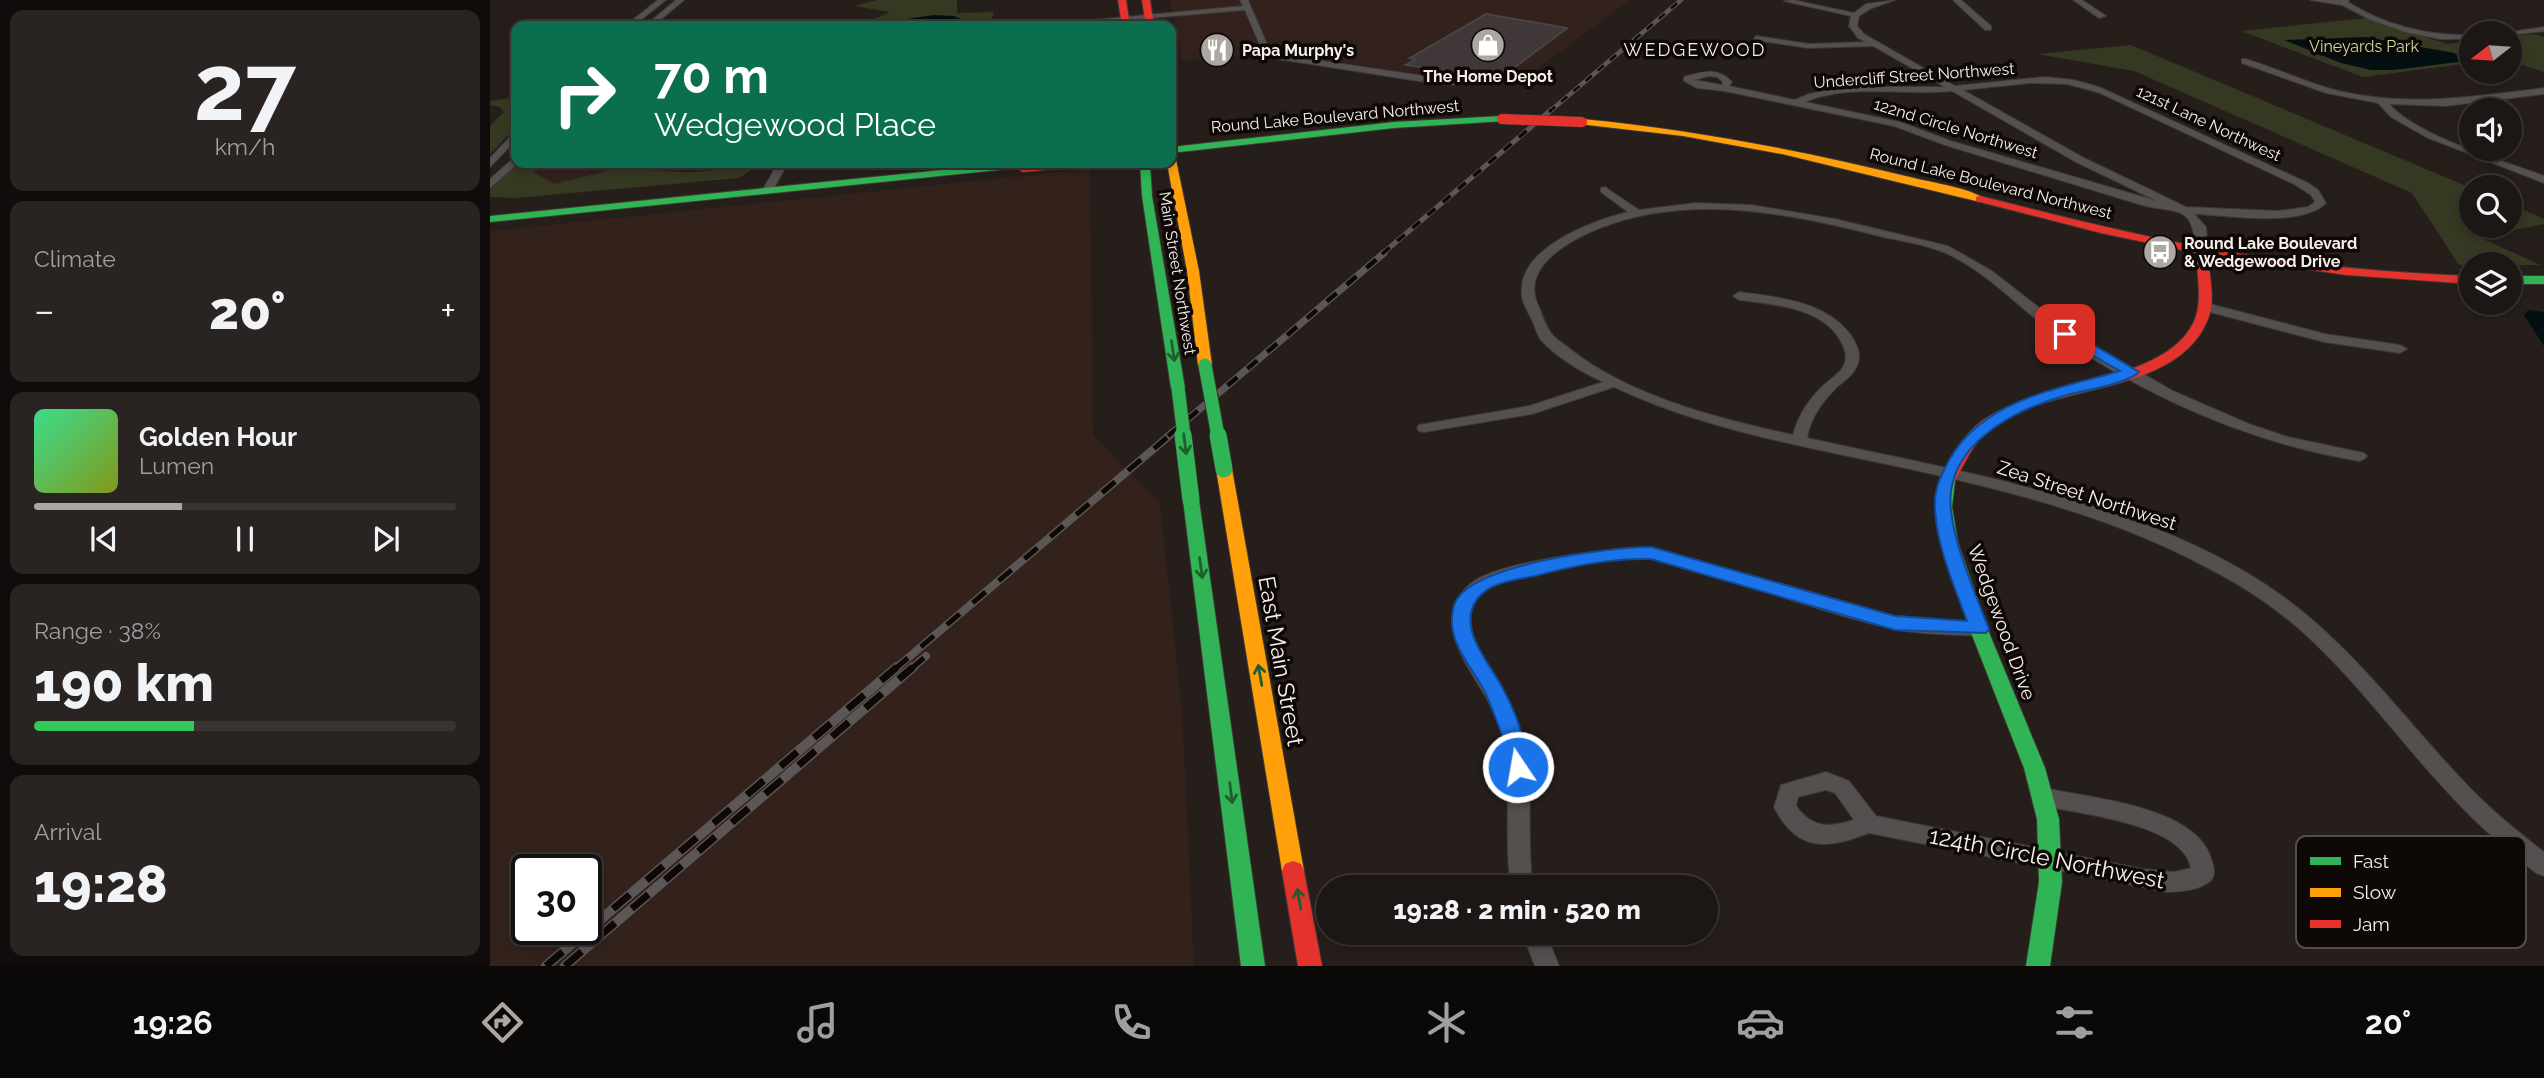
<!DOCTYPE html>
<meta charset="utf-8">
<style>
body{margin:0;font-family:Raleway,sans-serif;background:#292322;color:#f1f3f6;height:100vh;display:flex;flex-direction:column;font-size:26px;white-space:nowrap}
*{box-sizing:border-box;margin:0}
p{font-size:23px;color:#a09fa0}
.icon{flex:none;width:38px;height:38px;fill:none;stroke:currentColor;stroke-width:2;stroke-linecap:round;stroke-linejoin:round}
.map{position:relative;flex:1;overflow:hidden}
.drawer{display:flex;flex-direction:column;gap:10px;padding:10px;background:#0f0c0b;width:490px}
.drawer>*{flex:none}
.guide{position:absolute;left:21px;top:21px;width:665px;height:147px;border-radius:14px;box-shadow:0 4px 10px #0003,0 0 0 2px #3a3534;background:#0b6e4f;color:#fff;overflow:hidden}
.needle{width:46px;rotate:253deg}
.fabs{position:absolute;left:1969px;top:21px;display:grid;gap:14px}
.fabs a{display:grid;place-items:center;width:63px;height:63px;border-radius:50%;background:#1c1614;box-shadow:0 4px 10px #0003,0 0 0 2px #3a3534;font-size:35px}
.speed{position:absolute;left:21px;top:854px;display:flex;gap:14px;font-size:35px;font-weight:700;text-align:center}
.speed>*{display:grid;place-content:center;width:91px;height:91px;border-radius:50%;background:#1c1614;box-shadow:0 4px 10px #0003,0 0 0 2px #3a3534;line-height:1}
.speed .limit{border:4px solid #111;border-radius:10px;background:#fff;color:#111}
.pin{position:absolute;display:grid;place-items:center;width:60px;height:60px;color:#fff;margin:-30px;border-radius:14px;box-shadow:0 4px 10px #0006}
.me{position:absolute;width:77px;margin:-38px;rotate:348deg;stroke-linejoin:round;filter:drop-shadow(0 0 5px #0008)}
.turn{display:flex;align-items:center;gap:24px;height:147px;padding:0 28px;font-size:32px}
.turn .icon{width:91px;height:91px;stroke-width:2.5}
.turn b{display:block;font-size:49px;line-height:60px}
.big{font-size:52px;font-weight:800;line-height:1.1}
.drawer .tile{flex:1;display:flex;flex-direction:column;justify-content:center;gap:10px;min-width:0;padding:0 24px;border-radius:14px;background:#292322}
.drawer .dial{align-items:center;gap:0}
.dial b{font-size:91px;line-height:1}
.song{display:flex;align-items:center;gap:21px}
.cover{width:84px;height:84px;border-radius:10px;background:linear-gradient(135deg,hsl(150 70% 55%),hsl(70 70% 35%))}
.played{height:7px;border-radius:4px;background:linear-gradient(90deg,#aea6a1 35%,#3a3534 35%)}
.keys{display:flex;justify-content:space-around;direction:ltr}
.heat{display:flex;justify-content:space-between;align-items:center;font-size:38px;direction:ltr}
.charge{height:10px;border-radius:5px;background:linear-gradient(90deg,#34c759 38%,#3a3534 0)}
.trip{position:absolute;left:826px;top:875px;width:402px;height:70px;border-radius:35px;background:#1c1614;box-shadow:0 4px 10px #0003,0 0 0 2px #3a3534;font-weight:800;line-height:70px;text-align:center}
.tab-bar{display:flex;height:112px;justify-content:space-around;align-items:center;background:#0b0908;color:#a09fa0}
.tab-bar .icon{width:49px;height:49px}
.tab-bar .active{color:#aea6a1}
.tab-bar b{font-size:32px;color:#f1f3f6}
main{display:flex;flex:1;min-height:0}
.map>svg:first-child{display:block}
</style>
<main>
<section class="drawer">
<div class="tile dial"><b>27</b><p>km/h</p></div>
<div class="tile"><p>Climate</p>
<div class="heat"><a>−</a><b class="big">20°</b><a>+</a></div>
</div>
<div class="tile">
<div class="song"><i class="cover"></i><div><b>Golden Hour</b><p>Lumen</p></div></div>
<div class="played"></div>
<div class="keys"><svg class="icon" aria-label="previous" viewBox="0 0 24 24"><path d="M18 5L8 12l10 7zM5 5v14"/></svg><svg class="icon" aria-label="pause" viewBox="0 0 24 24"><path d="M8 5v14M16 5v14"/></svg><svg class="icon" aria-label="next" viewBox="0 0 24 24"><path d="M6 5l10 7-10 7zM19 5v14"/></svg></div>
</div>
<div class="tile"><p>Range · 38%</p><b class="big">190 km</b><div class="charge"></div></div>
<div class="tile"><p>Arrival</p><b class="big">19:28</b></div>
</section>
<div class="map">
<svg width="2054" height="966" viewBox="0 0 2054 966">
<rect width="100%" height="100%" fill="#261e1a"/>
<g fill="#33211e">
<path d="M680,0H1140L1029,82L994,85L790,52L692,61Z"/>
<path d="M51,163H292L94,177L58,186L41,176Z"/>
</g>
<path fill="#32221b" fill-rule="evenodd" d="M600,169L603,435L670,503L692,711L704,966H0V231ZM37,870H96V929H37Z"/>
<g fill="#363921">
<path d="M387,0H467V13L504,12L500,24L505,26H368L400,12L364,6Z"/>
<path d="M1877,18L1957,44L1981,41V63L1873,77L1751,31Z"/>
<path d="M2043,34L2054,37V72L2020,61V36Z"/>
<path d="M1641,45L1981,188V226H2020V204L2054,219V224L1989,237L2050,265H1969L1922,193L1644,71L1547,54Z"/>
<path d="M26,97V127L0,154V126L14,112L10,107L0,105V101Z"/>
<path d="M27,163H53L57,167L43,172L64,184L125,169L202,172L226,170L248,163H272L249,178L26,198L0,197V190Z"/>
</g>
<g fill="#030f10">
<path d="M444,15L464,16L487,26H403L417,19Z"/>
<path d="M1875,37L1964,53L1976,61L1904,70H1881L1851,63L1794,40Z"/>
<path d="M2038,310L2054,312V346L2034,315Z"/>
</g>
<path fill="#3f3738" stroke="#4a4444" stroke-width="2" d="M996,14L1077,28L1017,73L963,72L916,65L926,59L920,58Z"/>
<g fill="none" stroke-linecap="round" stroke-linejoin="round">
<g stroke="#3e3834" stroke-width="2">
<g id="street">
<path d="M168,0H176L143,26H135Z"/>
<path d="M186,0H194L163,26H155Z"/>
<path d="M750,0H758L779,49L793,55L954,79L1017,76L1021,79L1017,82L954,85L788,59L772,50L755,10L566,26H538L753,6Z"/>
<path d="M1303,0L1364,13L1376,4L1405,0L1382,8L1369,16L1367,26L1374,34L1465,86L1555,77L1584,80L1609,87L1818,183L1828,190L1836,203C1811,228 1737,215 1704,214L1716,227L1718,251L1712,254L1706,251C1703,207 1692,213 1655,206L1455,145L1404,126L1234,91L1207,88L1194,81V77C1213,72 1227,66 1242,82L1239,86L1305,100L1319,94L1354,87H1455L1383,46L1319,48L1263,40L1266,36L1319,44L1376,42L1368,38L1359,26L1361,16L1294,1ZM1219,76L1227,77L1233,82L1232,85L1204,80ZM1540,83L1577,84L1610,93L1804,184L1821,195L1825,202L1818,207L1788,211L1696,207L1594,158L1473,90ZM1462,91L1586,162L1667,201L1461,141L1410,122L1315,102C1358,83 1416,96 1462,91Z"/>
<path d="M1463,0H1471L1501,26V30H1495Z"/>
<path d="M1583,0H1592L1616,16L1609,18Z"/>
<path d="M1820,0H1859L1858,2C1894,25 1938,36 1981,35V39H1950L1915,32L1879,19L1852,5Z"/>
<path d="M2054,27V31L2020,35L2014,33Z"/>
<path d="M1755,59C1784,67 1812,81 1841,89C1912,108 1983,97 2054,88V94L1956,106L1899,104C1930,138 2010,159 2054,176V183L1936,137L1901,117L1888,103L1836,93L1752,63V59Z"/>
<path d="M26,131V140L0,167V158Z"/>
<path d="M26,156L28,163L0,188V179Z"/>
<path d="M288,163H298L281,193H273L272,191Z"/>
<path d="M1115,187L1149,210L1205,203L1261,205L1345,219L1458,246L1502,271L1579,331L1683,391L1759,424L1798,437L1874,453L1877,456L1874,459L1869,461C1761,443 1659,398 1569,337C1534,312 1504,279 1466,258C1442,245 1415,242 1389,236C1299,213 1200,193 1110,228C1082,239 1030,266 1048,305C1052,314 1055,325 1061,333C1065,339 1074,344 1080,349C1141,397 1227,418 1303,435C1308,415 1319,399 1334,385C1340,379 1349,374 1353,367C1357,360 1356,352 1353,346C1338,308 1283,304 1249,300L1243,296L1249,292C1289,297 1343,302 1365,342C1369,350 1371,360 1366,368C1362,376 1354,381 1347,387C1332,402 1321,417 1317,438C1480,474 1689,506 1819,617C1879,668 1925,731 1979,787C2002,811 2028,832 2054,852V876L2046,873C2018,850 1991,828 1966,801C1911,744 1866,678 1806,626C1779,603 1748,583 1716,567C1623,517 1517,490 1415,468C1317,447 1215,430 1124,387L1042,414L934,432L929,431L927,428L929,425L1039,406L1113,382C1092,372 1067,358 1051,340C1047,335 1045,326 1042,320C1039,314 1035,307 1033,301C1020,250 1102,221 1138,212L1111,192V188Z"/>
<path d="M1716,303L1835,334L1910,345L1917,349L1910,353L1834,342L1712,310L1710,307Z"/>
<path d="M1161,547L1405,616L1489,622L1495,624L1498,629L1495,634L1489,636C1461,634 1431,635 1404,629C1357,620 1308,601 1262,588C1238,581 1214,574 1190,567C1181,564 1170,560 1160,559C1125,556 1022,572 994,591C987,596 983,605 981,614C976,646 1017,691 1028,724C1047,776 1035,833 1043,887H1021C1013,838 1023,787 1013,738C1004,697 971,669 964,633C960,616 966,596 980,584C1009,560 1121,549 1161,547Z"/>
<path d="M1336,772L1359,781L1386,816L1653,869L1684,872L1701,868C1693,824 1592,814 1554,806L1546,803L1543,797L1546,791L1554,788C1600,798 1705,806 1721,858C1723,864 1726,873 1722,879C1713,890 1690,892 1677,892L1379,833C1338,849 1307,853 1284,807L1291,785ZM1336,790L1345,793L1364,820C1338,828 1322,828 1306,806L1308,797Z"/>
<path d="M1032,933H1056L1069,966H1045Z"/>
</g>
</g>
<g stroke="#3e3834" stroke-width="2">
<g id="fast">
<path d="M1012,116L1017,119L1015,121L904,128L681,153V147L904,122Z"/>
<path d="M521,163H553L548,166L0,222V216Z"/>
<path d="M650,163H660L662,196L695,388L688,392L681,388L652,196Z"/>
<rect x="2020" y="276" width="34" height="8"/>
<path d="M1457,476L1465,481L1462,507L1468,543L1500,635L1555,768L1569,819L1572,882L1560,966H1536L1549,882L1547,819L1534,768L1482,635L1452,543L1446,507L1449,481Z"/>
<path d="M701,495L709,500L775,966H751L693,500Z"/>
</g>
</g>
<g stroke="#3e3834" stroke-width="2">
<g id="slow">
<path d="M1092,119C1205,130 1314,151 1424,178C1443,183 1480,188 1495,199L1490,202L1292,154L1193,136L1089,124L1087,122Z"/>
<path d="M681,157L686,160L709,271L722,365L715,369L708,365L697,271L677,163H681Z"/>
<path d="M734,464L742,469L814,871L811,878L803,881L795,878L792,871L726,469Z"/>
</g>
</g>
<g stroke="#3e3834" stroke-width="2">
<g id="jam">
<path d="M628,0H636L640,26H632Z"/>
<path d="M652,0H660L664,26H656Z"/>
<path d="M567,163H601L596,166L533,172L528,169L533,166Z"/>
<path d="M1490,196C1571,216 1651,237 1733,251C1815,265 1898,273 1981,276V284L1856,275L1718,255C1719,276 1726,300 1718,319C1687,397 1561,382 1502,427C1482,443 1475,464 1463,484L1457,486L1449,481C1460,459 1472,436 1492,421C1545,381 1684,384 1706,316C1712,296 1707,274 1706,253L1611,233L1486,201V197Z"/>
<path d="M803,861L811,864L814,871L832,966H808L792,871L795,864Z"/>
</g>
</g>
<use href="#street" fill="#545050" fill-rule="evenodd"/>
<use href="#fast" fill="#30b455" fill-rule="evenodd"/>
<use href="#slow" fill="#ff9f0a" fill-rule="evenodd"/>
<use href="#jam" fill="#e5322d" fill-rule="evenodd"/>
<g stroke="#5c5756" stroke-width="4.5">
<path id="rail-far4" d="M1059,112L1191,0"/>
</g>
<g stroke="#5c5756" stroke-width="5">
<path id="rail-far3" d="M892,254L1061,110"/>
</g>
<g stroke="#5c5756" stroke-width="7">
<path id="rail-far2" d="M678,436L894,253"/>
</g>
<g stroke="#5c5756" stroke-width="8">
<g id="rail-far1">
<path d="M405,669L680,435"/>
<path d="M421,669L436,656"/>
</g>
</g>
<g stroke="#5c5756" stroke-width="10">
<g id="rail">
<path d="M56,966L407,667"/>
<path d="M75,966L423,667"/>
</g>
</g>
<use href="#rail-far4" stroke="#0e0906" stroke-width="2.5" stroke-dasharray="8" stroke-linecap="butt"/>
<use href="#rail-far3" stroke="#0e0906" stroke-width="3.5" stroke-dasharray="10" stroke-linecap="butt"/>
<use href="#rail-far2" stroke="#0e0906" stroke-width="4.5" stroke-dasharray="13" stroke-linecap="butt"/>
<use href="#rail-far1" stroke="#0e0906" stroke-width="5" stroke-dasharray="17" stroke-linecap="butt"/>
<use href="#rail" stroke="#0e0906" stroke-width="7" stroke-dasharray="22" stroke-linecap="butt"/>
<g stroke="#3e3834" stroke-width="15" stroke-linecap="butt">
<g id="fast-bridge-far1">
<path d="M715,365L728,436"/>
<path d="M688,388L694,436"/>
</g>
</g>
<g stroke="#3e3834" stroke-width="18" stroke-linecap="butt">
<g id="fast-bridge">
<path d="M693,435L701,500"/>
<path d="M728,435L734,469"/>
</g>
</g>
<g stroke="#3e3834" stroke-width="11" stroke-linecap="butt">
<path id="jam-bridge" d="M1012,119L1092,122"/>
</g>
<use href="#fast-bridge-far1" stroke="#30b455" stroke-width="13"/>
<use href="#fast-bridge" stroke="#30b455" stroke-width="17"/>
<use href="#jam-bridge" stroke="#e5322d" stroke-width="10"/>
</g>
<defs><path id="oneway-shaft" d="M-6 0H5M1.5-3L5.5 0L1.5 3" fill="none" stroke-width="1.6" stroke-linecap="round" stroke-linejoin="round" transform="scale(1.75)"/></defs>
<g stroke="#1f5e2e">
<use href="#oneway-shaft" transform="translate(683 351) rotate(82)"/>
<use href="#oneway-shaft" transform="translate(695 444) rotate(83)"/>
<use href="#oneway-shaft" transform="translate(711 568) rotate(82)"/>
<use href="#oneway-shaft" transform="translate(770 675) rotate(-100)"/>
<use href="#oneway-shaft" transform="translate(741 793) rotate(83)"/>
<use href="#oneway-shaft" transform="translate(809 899) rotate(-100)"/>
</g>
<path fill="#1a73e8" stroke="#114b97" stroke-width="2" d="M1570,331H1580L1649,372C1637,384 1591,391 1573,396C1529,409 1468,438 1461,491C1456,528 1485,593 1499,629L1496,633L1405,630L1161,559C1121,558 1083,566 1045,576C1029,579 1006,582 994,592C960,621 998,660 1012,687C1022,705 1031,727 1035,747C1037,757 1040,765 1036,773L1028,776L1021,773C1015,760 1016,745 1011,732C1006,719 1001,705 995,692C981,665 954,640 964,605C977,564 1123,547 1161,547L1405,616L1477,621C1464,585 1447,547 1445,509C1444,493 1448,482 1455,468C1487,400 1565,390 1630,371L1570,337Z"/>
<defs>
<g id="shop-disc" transform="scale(1.75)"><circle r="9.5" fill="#aea6a1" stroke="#0e0906"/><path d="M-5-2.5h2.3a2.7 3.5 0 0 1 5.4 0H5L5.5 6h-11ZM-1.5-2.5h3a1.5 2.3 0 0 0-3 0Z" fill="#fff"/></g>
<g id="restaurant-disc" transform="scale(1.75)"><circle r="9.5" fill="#aea6a1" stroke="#0e0906"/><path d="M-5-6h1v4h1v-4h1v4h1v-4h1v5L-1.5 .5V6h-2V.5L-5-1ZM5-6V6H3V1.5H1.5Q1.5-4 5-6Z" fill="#fff"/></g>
<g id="bus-disc" transform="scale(1.75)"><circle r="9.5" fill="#aea6a1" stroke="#0e0906"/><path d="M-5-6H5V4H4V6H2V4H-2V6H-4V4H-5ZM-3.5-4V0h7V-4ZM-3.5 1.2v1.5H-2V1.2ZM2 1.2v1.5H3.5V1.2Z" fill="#fff"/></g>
</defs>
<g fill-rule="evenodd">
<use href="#shop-disc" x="998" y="45"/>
<use href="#restaurant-disc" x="727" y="50"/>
<use href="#bus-disc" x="1670" y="252"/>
</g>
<g text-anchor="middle" stroke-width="7" stroke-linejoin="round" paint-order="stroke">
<g font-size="16" fill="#cdd8a1" stroke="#0e0906">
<text x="1874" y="52">Vineyards Park</text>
</g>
<g font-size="16" font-weight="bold" fill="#f8efea" stroke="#0e0906" text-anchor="start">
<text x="752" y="56">Papa Murphy's</text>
<text x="998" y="82" text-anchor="middle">The Home Depot</text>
<text x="1694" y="249">Round Lake Boulevard<tspan x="1694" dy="18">&amp; Wedgewood Drive</tspan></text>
</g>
<g font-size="16" fill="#f8efea" stroke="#0e0906">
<text transform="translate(1424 75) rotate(-4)" y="6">Undercliff Street Northwest</text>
<text transform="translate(845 116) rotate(-5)" y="6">Round Lake Boulevard Northwest</text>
<text transform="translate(1719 123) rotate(25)" y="6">121st Lane Northwest</text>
<text transform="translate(1466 128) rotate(17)" y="6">122nd Circle Northwest</text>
<text transform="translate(1501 183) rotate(14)" y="6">Round Lake Boulevard Northwest</text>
<text transform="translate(688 273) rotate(81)" y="6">Main Street Northwest</text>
</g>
<g font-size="18" letter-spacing="2" fill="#f8efea" stroke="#0e0906">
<text x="1205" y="56">WEDGEWOOD</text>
</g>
<g font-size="19" fill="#f8efea" stroke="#0e0906">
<text transform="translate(1597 495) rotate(18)" y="7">Zea Street Northwest</text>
<text transform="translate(1512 622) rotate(70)" y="7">Wedgewood Drive</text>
</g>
<g font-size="23" fill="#f8efea" stroke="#0e0906">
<text transform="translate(791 661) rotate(80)" y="8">East Main Street</text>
<text transform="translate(1557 858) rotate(11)" y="8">124th Circle Northwest</text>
</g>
</g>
<rect x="1806" y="836" width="230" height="112" rx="10" fill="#0e0906" stroke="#544e4a" stroke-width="2"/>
<rect x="1820" y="857" width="31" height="8" fill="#30b455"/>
<rect x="1820" y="888" width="31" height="9" fill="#ff9f0a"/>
<rect x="1820" y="920" width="31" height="8" fill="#e5322d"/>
<g font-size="19" fill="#f8efea">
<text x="1863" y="868">Fast</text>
<text x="1863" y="899">Slow</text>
<text x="1863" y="931">Jam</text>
</g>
</svg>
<div class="fabs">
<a><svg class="needle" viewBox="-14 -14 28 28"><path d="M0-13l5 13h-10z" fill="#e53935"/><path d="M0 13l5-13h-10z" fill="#a09fa0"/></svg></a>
<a><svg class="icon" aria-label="sound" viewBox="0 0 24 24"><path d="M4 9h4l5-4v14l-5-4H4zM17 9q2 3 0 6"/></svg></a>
<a><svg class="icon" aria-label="search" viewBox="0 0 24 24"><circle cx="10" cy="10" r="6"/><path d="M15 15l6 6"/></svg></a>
<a><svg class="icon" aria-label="layers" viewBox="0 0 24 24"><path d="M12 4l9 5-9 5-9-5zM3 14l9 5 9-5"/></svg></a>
</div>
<div class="speed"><div class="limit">30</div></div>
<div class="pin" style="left:1575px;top:334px;background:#d93025"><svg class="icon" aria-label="arrive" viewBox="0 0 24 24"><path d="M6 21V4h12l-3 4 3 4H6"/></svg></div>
<svg class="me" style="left:1028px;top:767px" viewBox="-20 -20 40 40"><circle r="17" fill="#1a73e8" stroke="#fff" stroke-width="3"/><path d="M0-11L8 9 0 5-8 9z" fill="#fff"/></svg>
<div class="trip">19:28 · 2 min · 520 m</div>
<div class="guide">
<div class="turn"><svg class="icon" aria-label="right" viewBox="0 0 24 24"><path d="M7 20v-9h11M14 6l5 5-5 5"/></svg><div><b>70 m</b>Wedgewood Place</div></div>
</div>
</div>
</main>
<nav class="tab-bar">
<b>19:26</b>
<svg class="icon active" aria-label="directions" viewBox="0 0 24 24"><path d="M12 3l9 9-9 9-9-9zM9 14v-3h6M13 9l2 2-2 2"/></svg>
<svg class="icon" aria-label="music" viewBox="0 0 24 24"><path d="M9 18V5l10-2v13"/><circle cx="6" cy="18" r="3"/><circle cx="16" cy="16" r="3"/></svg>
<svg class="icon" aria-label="phone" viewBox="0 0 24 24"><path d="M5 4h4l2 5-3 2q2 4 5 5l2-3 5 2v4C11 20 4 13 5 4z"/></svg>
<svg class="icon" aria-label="climate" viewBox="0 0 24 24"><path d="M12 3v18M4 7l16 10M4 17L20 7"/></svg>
<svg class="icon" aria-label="car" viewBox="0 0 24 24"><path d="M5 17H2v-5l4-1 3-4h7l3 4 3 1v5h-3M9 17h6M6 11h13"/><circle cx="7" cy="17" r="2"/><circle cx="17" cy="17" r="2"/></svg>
<svg class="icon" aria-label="filters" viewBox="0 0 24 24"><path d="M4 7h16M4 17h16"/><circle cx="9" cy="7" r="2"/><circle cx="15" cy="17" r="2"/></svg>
<b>20°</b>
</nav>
